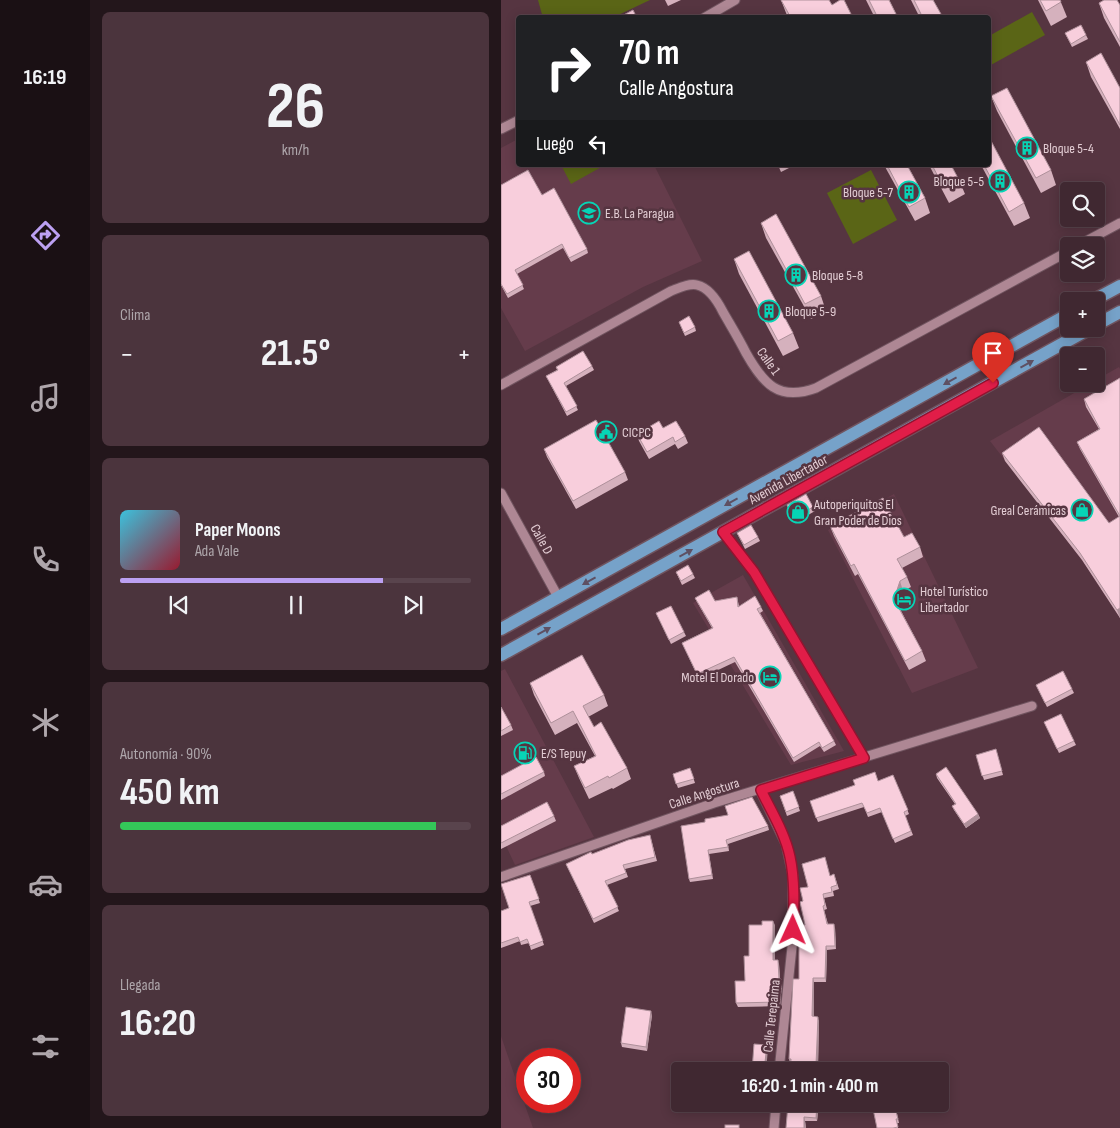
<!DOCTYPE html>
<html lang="es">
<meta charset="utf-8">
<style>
body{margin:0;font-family:"Sofia Sans Condensed",sans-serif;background:#4b343d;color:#f1f3f6;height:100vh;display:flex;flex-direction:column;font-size:19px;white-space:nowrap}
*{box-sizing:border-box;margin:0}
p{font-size:16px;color:#aea6ab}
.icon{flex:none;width:28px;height:28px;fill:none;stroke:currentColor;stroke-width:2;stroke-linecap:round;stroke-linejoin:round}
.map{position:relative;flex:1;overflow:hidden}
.sheet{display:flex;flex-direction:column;gap:12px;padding:12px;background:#23161b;width:411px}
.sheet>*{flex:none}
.top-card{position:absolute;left:15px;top:15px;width:475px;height:152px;border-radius:5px;box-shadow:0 2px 12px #0003,0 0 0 1px #59444d;background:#202124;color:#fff;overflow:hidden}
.fabs{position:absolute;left:559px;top:182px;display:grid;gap:10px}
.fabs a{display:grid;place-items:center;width:45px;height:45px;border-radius:5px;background:#402831;box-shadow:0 2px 12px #0003,0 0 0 1px #59444d;font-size:25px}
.speed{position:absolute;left:15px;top:1048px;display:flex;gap:10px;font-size:25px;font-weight:700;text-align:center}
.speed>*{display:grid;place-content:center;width:65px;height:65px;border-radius:50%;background:#402831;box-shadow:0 2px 12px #0003,0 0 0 1px #59444d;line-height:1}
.speed .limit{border:8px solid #d22;background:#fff;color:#111}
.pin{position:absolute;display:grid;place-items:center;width:42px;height:42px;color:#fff;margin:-51px -21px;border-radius:50% 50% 50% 0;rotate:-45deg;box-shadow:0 0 5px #0007}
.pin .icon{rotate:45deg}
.me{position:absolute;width:55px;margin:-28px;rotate:1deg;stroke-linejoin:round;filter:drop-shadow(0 0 4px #0008)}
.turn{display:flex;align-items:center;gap:18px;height:105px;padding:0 20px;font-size:22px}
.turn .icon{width:65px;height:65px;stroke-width:2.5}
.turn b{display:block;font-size:35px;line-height:42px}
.then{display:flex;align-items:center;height:48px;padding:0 20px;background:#0003;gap:10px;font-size:19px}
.big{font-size:38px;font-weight:700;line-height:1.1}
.sheet .widget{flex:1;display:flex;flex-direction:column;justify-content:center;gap:8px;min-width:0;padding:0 18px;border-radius:8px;background:#4b343d}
.sheet .dial{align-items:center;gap:0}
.dial b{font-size:65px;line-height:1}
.song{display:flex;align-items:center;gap:15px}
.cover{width:60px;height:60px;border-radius:8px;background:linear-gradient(135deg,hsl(190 70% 55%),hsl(350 70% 35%))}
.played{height:5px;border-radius:2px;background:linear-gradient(90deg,#bca0f2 75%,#59444d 75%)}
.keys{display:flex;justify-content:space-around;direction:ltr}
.heat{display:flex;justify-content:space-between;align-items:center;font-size:28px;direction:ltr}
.charge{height:8px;border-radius:4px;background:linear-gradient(90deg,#34c759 90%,#59444d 0)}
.trip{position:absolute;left:170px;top:1062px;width:278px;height:50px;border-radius:5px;background:#402831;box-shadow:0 2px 12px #0003,0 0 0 1px #59444d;font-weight:700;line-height:50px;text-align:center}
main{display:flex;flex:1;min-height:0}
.tab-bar{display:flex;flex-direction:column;width:90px;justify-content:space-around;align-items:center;background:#1a1014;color:#aea6ab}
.tab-bar .icon{width:35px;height:35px}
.tab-bar .active{color:#bca0f2}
.tab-bar b{font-size:22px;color:#f1f3f6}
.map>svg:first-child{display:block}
</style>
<main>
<nav class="tab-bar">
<b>16:19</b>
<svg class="icon active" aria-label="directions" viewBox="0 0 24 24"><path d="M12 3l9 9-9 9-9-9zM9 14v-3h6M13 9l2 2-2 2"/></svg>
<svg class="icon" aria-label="music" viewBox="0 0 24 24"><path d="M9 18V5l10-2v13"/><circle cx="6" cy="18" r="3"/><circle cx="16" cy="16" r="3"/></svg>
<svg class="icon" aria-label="phone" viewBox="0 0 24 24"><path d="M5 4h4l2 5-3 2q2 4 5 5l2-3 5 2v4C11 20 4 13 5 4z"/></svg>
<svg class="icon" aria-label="climate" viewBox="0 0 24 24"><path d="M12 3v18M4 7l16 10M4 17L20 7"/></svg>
<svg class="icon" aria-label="car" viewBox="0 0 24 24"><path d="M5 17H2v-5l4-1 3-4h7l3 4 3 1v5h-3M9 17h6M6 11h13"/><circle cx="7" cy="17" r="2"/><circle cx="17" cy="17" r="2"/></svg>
<svg class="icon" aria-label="filters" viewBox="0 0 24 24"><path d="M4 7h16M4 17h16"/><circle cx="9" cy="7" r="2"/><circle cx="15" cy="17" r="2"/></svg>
</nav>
<section class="sheet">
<div class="widget dial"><b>26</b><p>km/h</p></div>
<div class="widget"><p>Clima</p>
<div class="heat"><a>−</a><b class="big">21.5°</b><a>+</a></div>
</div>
<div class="widget">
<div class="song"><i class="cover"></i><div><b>Paper Moons</b><p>Ada Vale</p></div></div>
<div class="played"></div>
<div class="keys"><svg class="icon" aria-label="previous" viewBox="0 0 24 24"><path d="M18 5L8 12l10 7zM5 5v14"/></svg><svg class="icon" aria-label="pause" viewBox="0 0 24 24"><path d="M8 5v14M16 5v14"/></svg><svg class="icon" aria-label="next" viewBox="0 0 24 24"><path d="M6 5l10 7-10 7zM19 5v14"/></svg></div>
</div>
<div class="widget"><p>Autonomía · 90%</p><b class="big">450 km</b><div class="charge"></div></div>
<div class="widget"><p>Llegada</p><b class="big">16:20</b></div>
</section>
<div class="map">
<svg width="619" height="1128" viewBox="0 0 619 1128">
<rect width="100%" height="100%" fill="#563541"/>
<g fill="#653c4b">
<path d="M17,139L18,165H153L201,261L142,287L24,351L0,308V148Z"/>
<path d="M618,367L619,369V618L581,560L489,441L589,384H595V380Z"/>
<path d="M393,494L477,668L411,693L327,530Z"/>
<path d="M242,575L343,751L290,765L192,603Z"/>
<path d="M4,669L93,837L14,865L0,835V671Z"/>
<path d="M0,1036L13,1074L32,1128H0Z"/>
</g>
<g fill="#5a6516">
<path d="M37,0H149L113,17L42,18Z"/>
<path d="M531,12L544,35L488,66V36Z"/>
<path d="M60,165H104L70,184Z"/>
<path d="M370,170L396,220L352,244L326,193Z"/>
</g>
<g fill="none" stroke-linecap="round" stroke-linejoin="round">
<g stroke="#70545f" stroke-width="11">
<g id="minor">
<path d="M203,18L234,0"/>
<path d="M0,129L18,120"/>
<path d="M576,246L619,223"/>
<path d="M0,385L170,291C178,288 188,283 196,285C209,288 217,302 222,312C230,326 238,339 245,353C262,383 277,402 315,388L568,251"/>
<path d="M0,493L57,597"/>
<path d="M222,532L253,572L363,758"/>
<path d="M259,790L285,844L292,876L291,947L278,1071"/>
<path d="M0,877L213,803L531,706"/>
<path d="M273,1128L275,1104"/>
</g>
</g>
<g stroke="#70545f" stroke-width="15">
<g id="major">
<path d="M591,301L619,286"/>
<path d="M595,325L619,312"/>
<path d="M0,629L568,314"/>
<path d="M0,655L588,329"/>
</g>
</g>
<use href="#minor" stroke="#ae8794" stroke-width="9"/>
<use href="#major" stroke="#76a2c9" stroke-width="12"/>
</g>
<g fill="#d5b1bd">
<path d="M164,0H180L167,6Z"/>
<path d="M280,0L331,5L352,18H287Z"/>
<path d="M365,0H388L397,18H374Z"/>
<path d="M410,0H432L441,18H419Z"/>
<path d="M537,0H559L566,17L550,26Z"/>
<path d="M598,3L619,5V47L603,18Z"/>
<path d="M564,33L585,35L587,39L571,47Z"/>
<path d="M585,62L619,88V129L590,77Z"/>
<path d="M490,96L550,170L555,185L540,193L496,111Z"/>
<path d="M277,165H294L280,172Z"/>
<path d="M383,165H406L424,198L429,213L414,221Z"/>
<path d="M428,165H450L458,180L464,194L448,203Z"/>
<path d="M480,165H488L523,203L529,218L513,226Z"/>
<path d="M0,185L41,195L86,249L87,253L70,262L62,248L16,274L23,289L7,298L0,285Z"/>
<path d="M260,223L320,296L325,311L310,319L265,238Z"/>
<path d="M233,259L292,333L298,348L282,356L238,274Z"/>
<path d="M178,322L194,327L195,331L184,336Z"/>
<path d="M91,366L93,370L65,386L77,410L66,416L45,376L56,370L55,367Z"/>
<path d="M619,378V618L581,560L504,461L501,453L608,523L618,517L579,449L576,442L598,429L585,407L583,399Z"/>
<path d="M162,428L184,436L187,443L177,449L174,444L148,459L138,441L136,434Z"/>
<path d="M43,449L124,472L127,480L75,509L46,457Z"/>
<path d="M286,505L312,507L314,511L295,522Z"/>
<path d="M329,526L403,537L419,547L422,557L401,568L406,577L410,587L402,591L398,607L421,651L425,661L408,670L357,574L354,576L333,536Z"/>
<path d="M236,533L257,537L259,541L244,549Z"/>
<path d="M175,572L192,574L194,578L181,585Z"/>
<path d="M236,597L238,606L260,607L262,611L259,613L333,741L335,745L323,752L319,746L293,762L234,662L198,679L181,643L211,628L196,602L194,598L214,601Z"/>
<path d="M155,613L183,632L185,636L170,644Z"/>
<path d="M29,683L103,695L107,706L87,717L93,727L126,768L130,779L112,789L111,788L88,799L78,778L73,766L94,756L76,723L54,735L33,695Z"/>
<path d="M535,685L571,689L573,693L546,707Z"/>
<path d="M0,707L10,725L12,730L0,736Z"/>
<path d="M543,722L573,741L575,745L558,753Z"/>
<path d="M496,753L502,775L483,780L475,755Z"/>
<path d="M189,768L194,783L177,788L172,774Z"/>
<path d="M43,772L44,776L0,800V776Z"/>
<path d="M435,774L477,814L479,818L465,828L453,810L451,806L454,804L436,778Z"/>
<path d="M392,775L408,814L404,816L412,835L394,843L381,812L367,817L363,807L317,822L309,801L377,781Z"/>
<path d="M292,791L299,811L286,816L279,796Z"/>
<path d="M53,816L55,821L0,849V826Z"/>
<path d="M204,822L267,826L268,830L227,844L228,851L208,854L212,879L189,882L188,879Z"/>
<path d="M150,839L156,861L124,869L127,877L106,885L118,911L93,923L65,864L91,854Z"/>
<path d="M333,874L338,889L332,891L333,896L323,898L326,909L323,910L327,924L334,928L335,949L326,950L325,982H313V1016L318,1021L317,1065L320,1069V1071H289V1063L288,1059L298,979L302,933L304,925L302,901L307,887Z"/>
<path d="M29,875L39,903L29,906L43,945L30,950L28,943L20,945L19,941L0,948V911L8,908Z"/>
<path d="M274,925V960L278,964L279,979L281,983L279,1006L237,1007L235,1003L244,981L248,956Z"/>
<path d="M151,1015L146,1051L121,1047L120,1043Z"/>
<path d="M318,1104L316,1121H304L305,1128H285Z"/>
<path d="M394,1104L398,1123H396L397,1128H376Z"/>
</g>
<g fill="#ae909a">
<path d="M399,581L402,591L397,609L393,599Z"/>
<path d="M619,608V618L616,610Z"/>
<path d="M477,814L479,818L465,828L463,824Z"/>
<path d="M272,921L274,925V964L272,960Z"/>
<path d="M333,924L334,928L335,949L334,946Z"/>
<path d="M325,946L326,950L325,982L324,978Z"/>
<path d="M277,960L278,964L279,982L280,979L281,983L279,1006L277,1002L278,979Z"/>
<path d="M312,978L313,982V1020L311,1016Z"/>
<path d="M150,1011L151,1015L146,1051L145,1047Z"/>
<path d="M317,1017L318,1021L317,1069L315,1065Z"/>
<path d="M266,1045L267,1049L265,1071H263Z"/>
<path d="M316,1104H318L316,1121L315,1118Z"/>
<path d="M303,1117L304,1121L305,1128H303Z"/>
</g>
<g fill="#f8cedc" stroke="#ae909a">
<path d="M280,0H328L331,5L339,0H343L352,18H290Z"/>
<path d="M368,0H388L397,18H377Z"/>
<path d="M413,0H432L440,14L435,18H422Z"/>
<path d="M539,0H559L560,2L545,11Z"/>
<path d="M603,0H616L619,5V42L598,3Z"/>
<path d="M132,10L136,18H117Z"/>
<path d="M580,25L585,35L570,44L564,33Z"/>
<path d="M600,53L619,88V125L585,62Z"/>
<path d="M506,88L550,170L535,178L490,96Z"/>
<path d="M488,137L523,203L508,212L483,165H488Z"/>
<path d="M386,165H406L424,198L408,207Z"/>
<path d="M431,165H450L458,180L443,188Z"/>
<path d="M27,170L41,195L53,188L86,249L68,258L61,244L14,270L22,285L6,294L0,284V185Z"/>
<path d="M275,214L320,296L304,304L260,223Z"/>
<path d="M248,251L292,333L277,341L233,259Z"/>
<path d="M188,316L194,327L183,333L178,322Z"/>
<path d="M82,351L91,366L63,383L76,406L65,412L45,376L57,370L55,367Z"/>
<path d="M619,378V516L576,442L599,429L583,399Z"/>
<path d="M95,420L124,472L72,501L43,449Z"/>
<path d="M158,421L162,428L175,421L184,436L174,442L172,437L146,452L136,434Z"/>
<path d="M538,427L608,523L619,516V608L616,610L579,553L501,453Z"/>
<path d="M305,494L312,507L293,518L286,505Z"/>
<path d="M382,498L403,537L411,533L419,547L396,559L406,577L399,581L393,599L421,651L404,661L353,564L350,566L329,526Z"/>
<path d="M250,525L257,537L243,545L236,533Z"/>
<path d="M187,565L192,574L180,581L175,572Z"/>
<path d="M208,590L214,601L236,597L237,607L254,596L260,607L256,609L333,741L321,748L318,742L292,758L233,657L196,674L181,643L212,628L194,598Z"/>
<path d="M170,606L183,632L168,640L155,613Z"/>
<path d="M81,655L103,695L82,706L93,727L100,722L126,768L108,778L107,776L84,788L73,766L95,756L83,732L72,711L50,723L29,683Z"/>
<path d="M562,671L571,689L544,703L535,685Z"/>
<path d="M0,707L10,725L0,731Z"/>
<path d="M560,714L573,741L556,749L543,722Z"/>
<path d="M495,749L501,771L481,776L475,755Z"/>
<path d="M35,757L43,772L0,794V776Z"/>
<path d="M445,767L477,814L463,824L451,806L455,804L435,774Z"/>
<path d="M189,768L193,779L175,784L172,774Z"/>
<path d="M374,772L377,781L392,775L407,810L403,812L410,831L392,839L379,808L366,813L361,803L315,818L309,801L354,785L352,780Z"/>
<path d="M292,791L298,807L285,812L279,796Z"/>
<path d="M251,797L267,826L225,840L227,847L207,850L211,875L188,879L180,826L204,822V819L227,815L224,806Z"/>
<path d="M46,802L53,816L0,843V826Z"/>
<path d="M149,835L154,857L122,865L125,873L104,881L117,907L92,919L65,864L90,852L91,854L127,840Z"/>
<path d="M324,857L329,876L333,874L336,885L330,887L331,892L322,894L324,905L322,906L326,924H333L334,946H325L324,978H312L311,1016L317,1017L315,1065H319L318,1071H289L290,1059H288L292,979H298V933H302V925H304L299,902L302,901L299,888L307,887L301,864Z"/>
<path d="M29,875L38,899L28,902L42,941L29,946L26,939L19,942L17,937L0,943V911L8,908L0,884Z"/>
<path d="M261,921H272V960H277L278,979H280L277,1002L235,1003L234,981H244L243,956H248V925H261Z"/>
<path d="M125,1007L150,1011L145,1047L120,1043Z"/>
<path d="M253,1044L266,1045L263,1071H251Z"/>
<path d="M287,1104H316L315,1118L303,1117V1128H285Z"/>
<path d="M371,1104H393L397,1119H395L397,1127L392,1128H376Z"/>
<rect x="224" y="1125" width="14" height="3"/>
</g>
<defs><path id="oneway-solid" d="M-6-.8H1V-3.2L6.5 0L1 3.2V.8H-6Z" transform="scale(1.25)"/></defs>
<g fill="#5e5063">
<use href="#oneway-solid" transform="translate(526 364) rotate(-29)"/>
<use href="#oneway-solid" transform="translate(449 381) rotate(151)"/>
<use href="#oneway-solid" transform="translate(230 502) rotate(151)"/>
<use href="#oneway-solid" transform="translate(185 553) rotate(-29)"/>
<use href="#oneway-solid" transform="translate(88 581) rotate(151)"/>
<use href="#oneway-solid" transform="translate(43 631) rotate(-29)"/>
</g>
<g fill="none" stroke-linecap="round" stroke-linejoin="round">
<g stroke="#92132f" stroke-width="12">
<path id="route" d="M292,930C293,906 294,880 289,857C284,833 270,811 260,790L363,758L253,572L222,532L492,383"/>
</g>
<use href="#route" stroke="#e11d48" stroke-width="9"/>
</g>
<defs>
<g id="building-ring" transform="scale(1.125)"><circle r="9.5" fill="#563541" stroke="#06d5b6" stroke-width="1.5"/><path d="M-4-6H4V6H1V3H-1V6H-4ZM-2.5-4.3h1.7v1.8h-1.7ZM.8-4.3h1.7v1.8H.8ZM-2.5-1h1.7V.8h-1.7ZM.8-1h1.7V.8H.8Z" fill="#06d5b6"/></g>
<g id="school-ring" transform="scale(1.125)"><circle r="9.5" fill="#563541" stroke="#06d5b6" stroke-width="1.5"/><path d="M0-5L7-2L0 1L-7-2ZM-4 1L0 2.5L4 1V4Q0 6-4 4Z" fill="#06d5b6"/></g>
<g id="civic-ring" transform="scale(1.125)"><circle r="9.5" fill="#563541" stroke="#06d5b6" stroke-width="1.5"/><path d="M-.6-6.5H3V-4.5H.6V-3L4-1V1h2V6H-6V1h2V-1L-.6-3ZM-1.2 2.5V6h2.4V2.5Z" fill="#06d5b6"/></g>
<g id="shop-ring" transform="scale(1.125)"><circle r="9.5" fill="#563541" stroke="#06d5b6" stroke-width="1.5"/><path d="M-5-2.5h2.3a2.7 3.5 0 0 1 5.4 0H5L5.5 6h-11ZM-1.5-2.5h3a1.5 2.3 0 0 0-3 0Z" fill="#06d5b6"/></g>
<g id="hotel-ring" transform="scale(1.125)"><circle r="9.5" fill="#563541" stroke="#06d5b6" stroke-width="1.5"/><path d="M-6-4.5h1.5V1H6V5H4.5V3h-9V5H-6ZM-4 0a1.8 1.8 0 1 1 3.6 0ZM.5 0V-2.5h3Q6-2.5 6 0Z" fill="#06d5b6"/></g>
<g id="fuel-ring" transform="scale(1.125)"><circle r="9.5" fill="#563541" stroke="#06d5b6" stroke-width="1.5"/><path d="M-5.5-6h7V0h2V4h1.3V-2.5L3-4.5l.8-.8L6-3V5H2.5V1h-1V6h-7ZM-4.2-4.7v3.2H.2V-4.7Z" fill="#06d5b6"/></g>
</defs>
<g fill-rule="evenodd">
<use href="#building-ring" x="526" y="148"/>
<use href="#building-ring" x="499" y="181"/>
<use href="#building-ring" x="408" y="192"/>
<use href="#school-ring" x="88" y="213"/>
<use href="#building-ring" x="295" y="275"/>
<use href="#building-ring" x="268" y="311"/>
<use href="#civic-ring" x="105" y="432"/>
<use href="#shop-ring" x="581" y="510"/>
<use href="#shop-ring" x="297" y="512"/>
<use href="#hotel-ring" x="403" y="599"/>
<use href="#hotel-ring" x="269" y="677"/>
<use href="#fuel-ring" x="24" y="753"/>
</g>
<g text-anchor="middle" stroke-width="5" stroke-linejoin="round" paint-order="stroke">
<g font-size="14" fill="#e2ccd3" stroke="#563541" text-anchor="start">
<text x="542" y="153">Bloque 5-4</text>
<text x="483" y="186" text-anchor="end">Bloque 5-5</text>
<text x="392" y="197" text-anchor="end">Bloque 5-7</text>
<text x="104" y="218">E.B. La Paragua</text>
<text x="311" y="280">Bloque 5-8</text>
<text x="284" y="316">Bloque 5-9</text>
<text x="121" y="437">CICPC</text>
<text x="313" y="509">Autoperiquitos El<tspan x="313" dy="16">Gran Poder de Dios</tspan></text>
<text x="565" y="515" text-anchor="end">Greal Cerámicas</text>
<text x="419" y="596">Hotel Turístico<tspan x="419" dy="16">Libertador</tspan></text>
<text x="253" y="682" text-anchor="end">Motel El Dorado</text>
<text x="40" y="758">E/S Tepuy</text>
</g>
<g font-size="14" fill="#e2ccd3" stroke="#563541">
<text transform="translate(268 361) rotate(54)" y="5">Calle 1</text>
<text transform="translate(287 479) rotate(-29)" y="5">Avenida Libertador</text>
<text transform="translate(41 539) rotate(61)" y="5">Calle D</text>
<text transform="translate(203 793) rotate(-18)" y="5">Calle Angostura</text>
<text transform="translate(270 1016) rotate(-84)" y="5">Calle Terepaima</text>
</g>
</g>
</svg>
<div class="fabs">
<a><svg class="icon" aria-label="search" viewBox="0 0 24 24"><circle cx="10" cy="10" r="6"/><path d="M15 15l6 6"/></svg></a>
<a><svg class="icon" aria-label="layers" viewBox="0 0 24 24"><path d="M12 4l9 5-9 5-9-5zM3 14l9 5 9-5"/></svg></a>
<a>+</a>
<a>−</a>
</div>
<div class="speed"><div class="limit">30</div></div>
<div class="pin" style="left:492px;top:383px;background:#d93025"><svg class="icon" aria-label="arrive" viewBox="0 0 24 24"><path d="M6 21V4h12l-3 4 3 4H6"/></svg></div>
<svg class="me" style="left:292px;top:930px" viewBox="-20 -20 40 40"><path d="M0-17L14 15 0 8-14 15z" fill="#e11d48" stroke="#fff" stroke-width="4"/></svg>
<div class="trip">16:20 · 1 min · 400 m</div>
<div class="top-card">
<div class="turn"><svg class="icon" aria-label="right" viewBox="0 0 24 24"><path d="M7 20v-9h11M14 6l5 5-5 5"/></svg><div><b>70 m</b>Calle Angostura</div></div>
<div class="then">Luego<svg class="icon" aria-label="left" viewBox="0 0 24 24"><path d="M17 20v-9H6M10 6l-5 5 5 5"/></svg></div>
</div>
</div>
</main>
